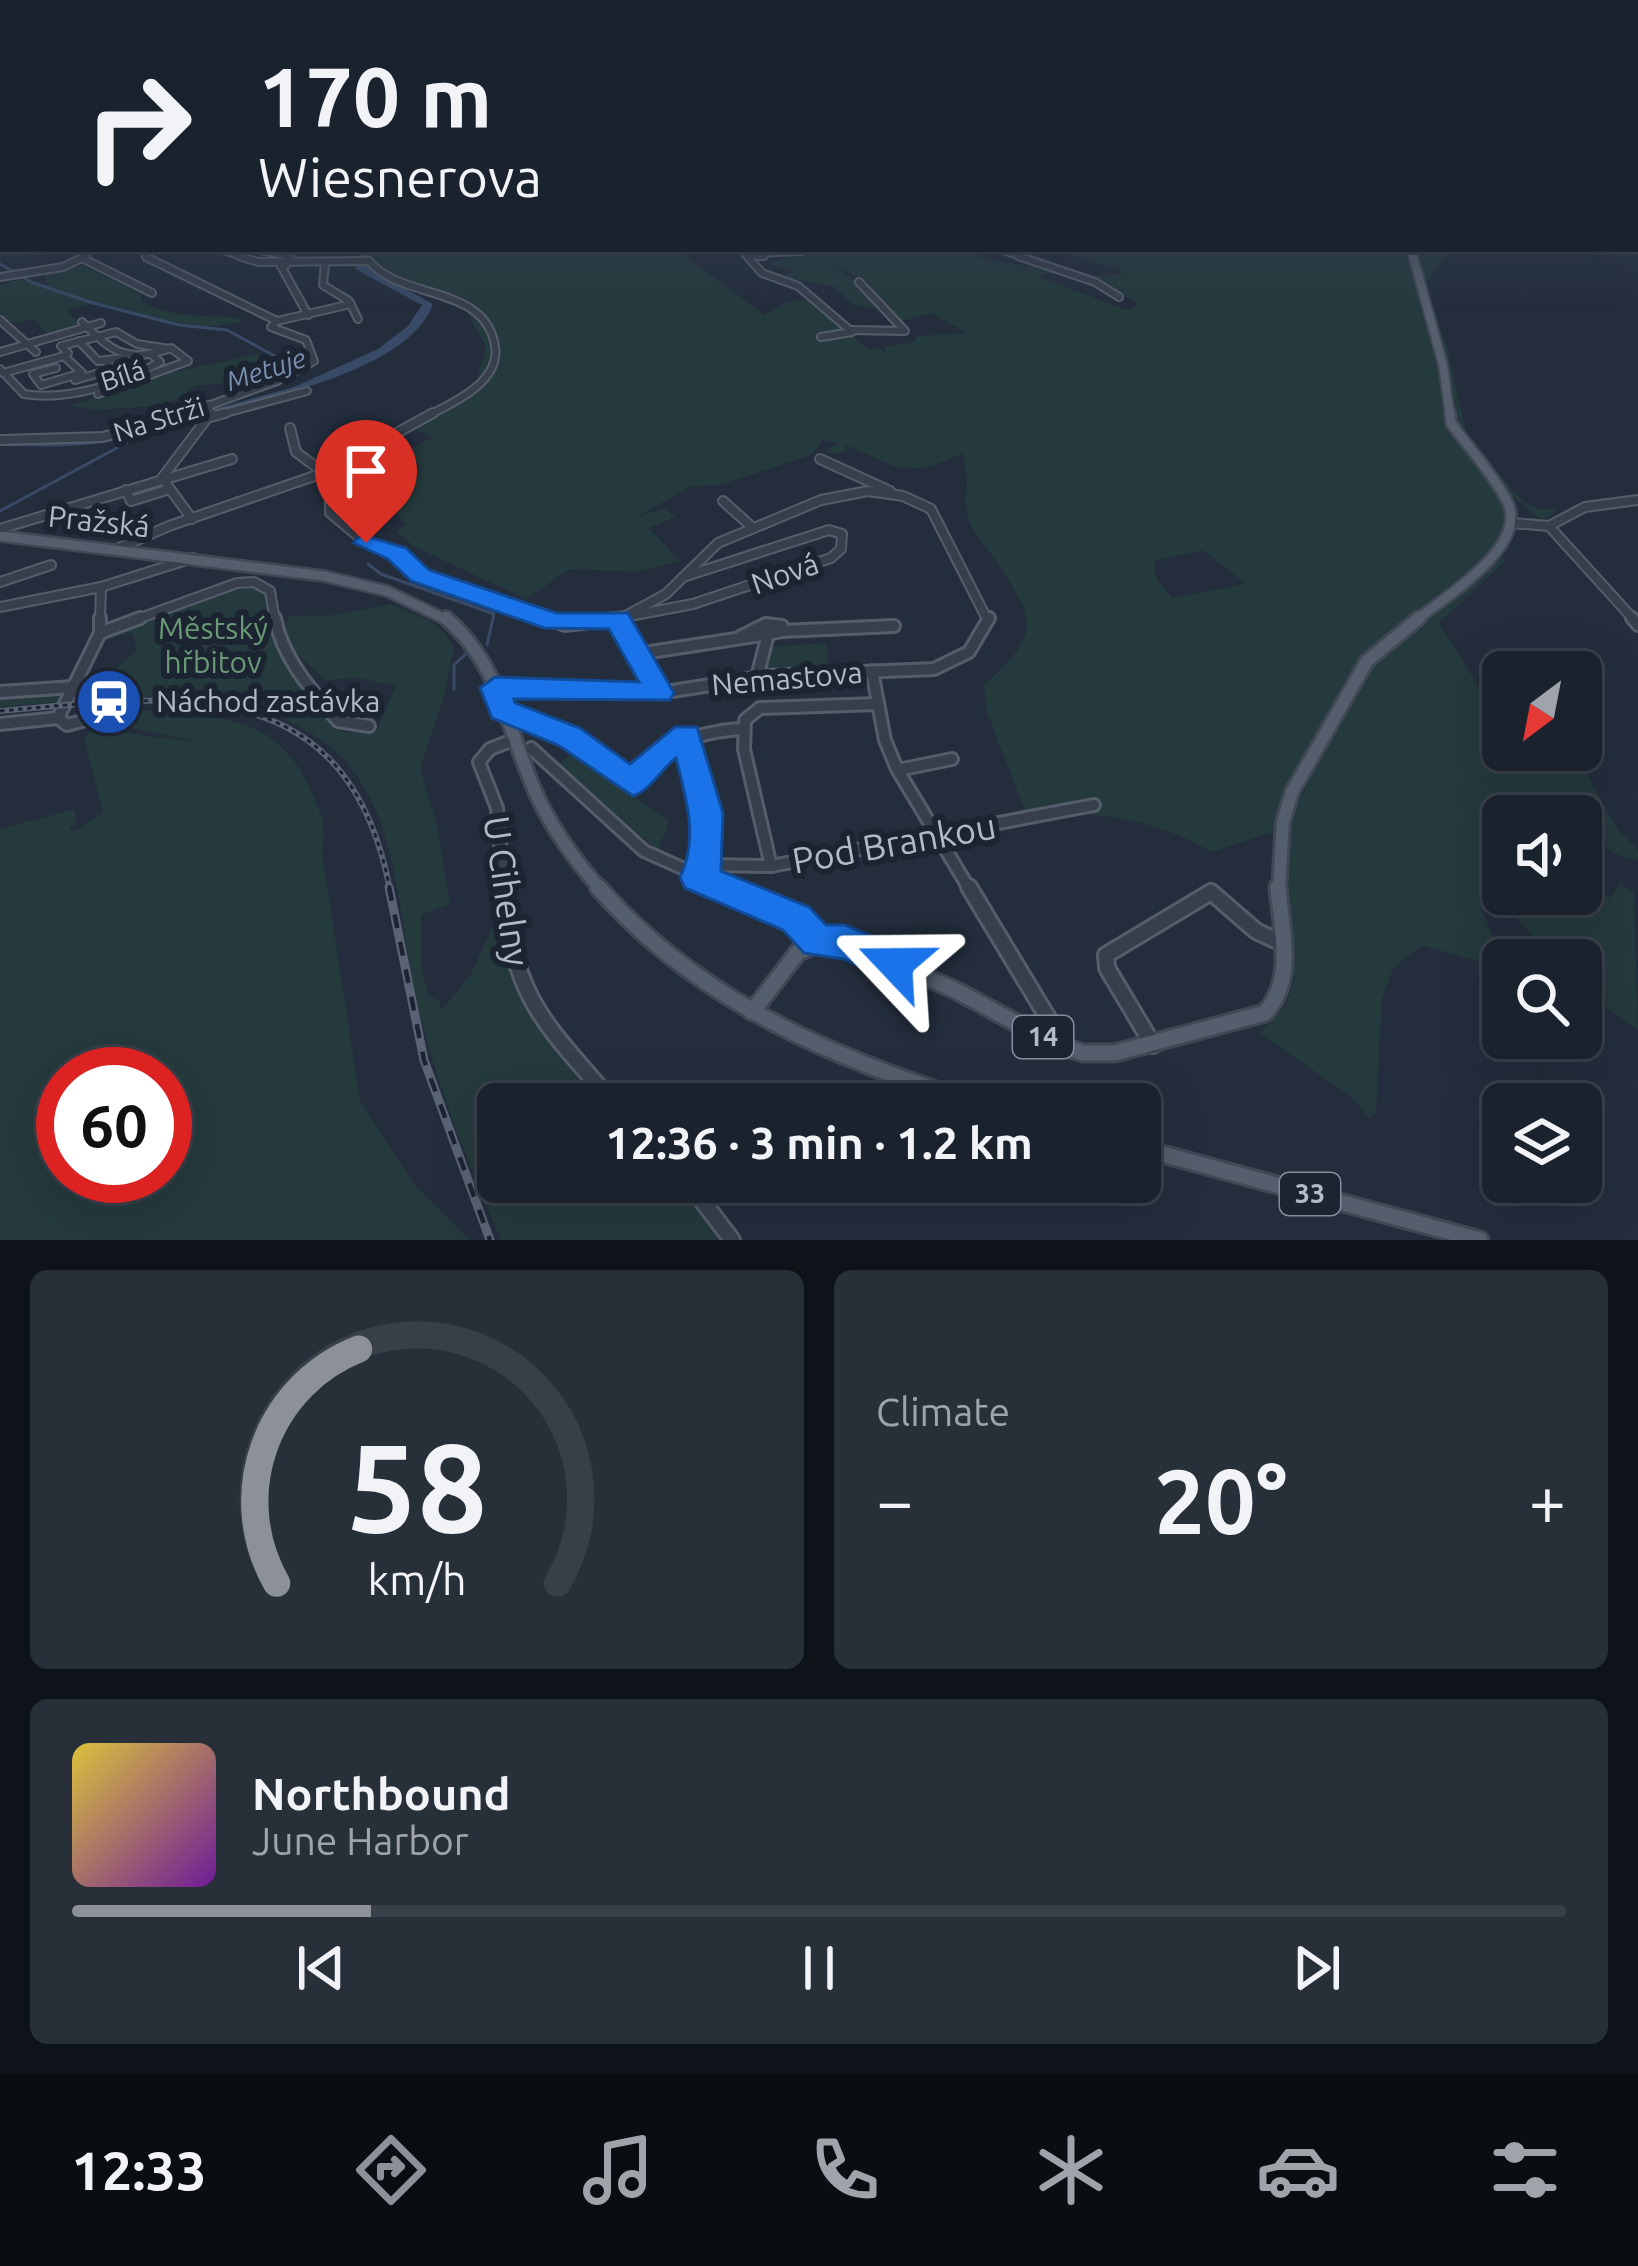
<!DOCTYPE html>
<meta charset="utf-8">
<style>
body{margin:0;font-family:Ubuntu,sans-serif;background:#272f39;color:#f1f3f6;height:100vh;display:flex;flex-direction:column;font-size:45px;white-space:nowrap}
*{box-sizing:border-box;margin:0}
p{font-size:39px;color:#9fa4aa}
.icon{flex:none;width:66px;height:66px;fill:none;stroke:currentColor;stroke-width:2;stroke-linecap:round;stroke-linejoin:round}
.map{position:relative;height:1240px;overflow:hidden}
.sheet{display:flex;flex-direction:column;gap:30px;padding:30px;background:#0e1319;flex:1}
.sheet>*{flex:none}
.top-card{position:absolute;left:0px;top:0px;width:1638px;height:252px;box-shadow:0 12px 48px #0002,0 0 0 3px #383f49;background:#1a222d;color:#f1f3f6;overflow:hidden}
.needle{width:78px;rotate:212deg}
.tools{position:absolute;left:1482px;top:651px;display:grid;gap:24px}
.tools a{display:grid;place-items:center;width:120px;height:120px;border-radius:18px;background:#1a222d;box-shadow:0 12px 48px #0002,0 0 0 3px #383f49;font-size:60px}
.speed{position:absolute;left:36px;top:1047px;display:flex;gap:24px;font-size:60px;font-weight:700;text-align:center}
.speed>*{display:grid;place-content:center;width:156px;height:156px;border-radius:50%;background:#1a222d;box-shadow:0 12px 48px #0002,0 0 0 3px #383f49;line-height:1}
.speed .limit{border:18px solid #d22;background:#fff;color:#111}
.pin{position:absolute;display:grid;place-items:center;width:102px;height:102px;color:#fff;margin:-123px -51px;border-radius:50% 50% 50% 0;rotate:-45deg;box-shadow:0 0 12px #0007}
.pin .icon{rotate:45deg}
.me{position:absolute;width:132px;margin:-66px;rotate:293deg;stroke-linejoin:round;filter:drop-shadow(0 0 9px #0008)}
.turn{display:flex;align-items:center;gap:42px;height:252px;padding:0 60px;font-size:54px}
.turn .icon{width:156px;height:156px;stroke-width:2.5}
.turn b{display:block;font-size:84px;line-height:102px}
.big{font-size:90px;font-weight:700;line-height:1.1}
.sheet .tile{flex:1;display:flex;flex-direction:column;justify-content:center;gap:18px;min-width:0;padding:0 42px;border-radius:18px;background:#272f39}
.sheet .dial{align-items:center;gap:0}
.dial svg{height:312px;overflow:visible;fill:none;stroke:#383f49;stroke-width:7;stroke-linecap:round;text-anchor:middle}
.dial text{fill:#f1f3f6;stroke:none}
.song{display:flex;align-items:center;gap:36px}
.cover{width:144px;height:144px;border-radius:18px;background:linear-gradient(135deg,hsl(50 70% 55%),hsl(280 70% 35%))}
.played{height:12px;border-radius:6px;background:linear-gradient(90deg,#8c9099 20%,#383f49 20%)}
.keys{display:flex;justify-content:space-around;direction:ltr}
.heat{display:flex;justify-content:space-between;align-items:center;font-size:66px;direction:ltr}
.sheet .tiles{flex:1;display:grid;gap:30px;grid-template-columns:1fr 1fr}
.tile:last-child{grid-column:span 2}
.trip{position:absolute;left:477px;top:1083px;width:684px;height:120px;border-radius:18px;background:#1a222d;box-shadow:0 12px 48px #0002,0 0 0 3px #383f49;font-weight:700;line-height:120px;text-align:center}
.menu{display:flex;height:192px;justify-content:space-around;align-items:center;background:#0a0e12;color:#9fa4aa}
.menu .icon{width:84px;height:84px}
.menu .on{color:#8c9099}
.menu b{font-size:54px;color:#f1f3f6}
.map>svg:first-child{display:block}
</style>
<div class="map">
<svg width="1638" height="1240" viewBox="0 0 1638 1240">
<rect width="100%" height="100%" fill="#232d3c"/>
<g fill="#253a3d" fill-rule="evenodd">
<path d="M369,249H696L682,254L765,315L787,302L814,298L868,350L880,348L887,354L884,347L914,342L918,336L967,333L931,313L898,322L867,281L833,265L862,286L876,309L853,305L835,287L785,277L795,271L767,264L781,261L785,254L807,252L818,259L814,249H963C993,267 1021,261 1053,272L1037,277L1127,310L1139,304L1090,276L1121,274L1118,268L1045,249H1407L1438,364L1445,422L1487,475L1505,509L1502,535L1491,552L1351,670L1285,789L1273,832L1212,852C1166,826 1124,816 1071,813L1065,803L1025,811L986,710L984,685C1048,629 1032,616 989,551C982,541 972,531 968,519C962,496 971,476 962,453C903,482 899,466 843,444L848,449L834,455L826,450L840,443L823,440L811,455L720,485L690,487L638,516L665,508L675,517L649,528L680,561L637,572L570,569L526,599L413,546L397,531L406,524L395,512L398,488L390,486L398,477L387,474L408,452L431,438L416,429L477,380L486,347L464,307L393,283L365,263ZM1203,550L1246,584L1172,598L1156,578L1154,561Z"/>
<path d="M1415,249H1451L1425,284L1448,350L1467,438L1523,501L1538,509L1557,510L1542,521L1510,494L1458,428L1448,365Z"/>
<path d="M82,265L140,294L141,301C175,321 208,313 244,319C209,342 86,300 47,286L44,273Z"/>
<path d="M19,279L91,304L67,311L83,326L50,336L33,319L17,323L0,318V286Z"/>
<path d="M257,354L278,364L270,379L195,386L180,398L155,406L96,410L69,406L169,373Z"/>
<path d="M1503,557L1506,560L1498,568L1439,623L1503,725V750H1573L1618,830L1638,850V860C1597,853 1609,840 1581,824V816H1569L1563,810L1562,816H1503V894H1581V883L1610,898L1620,883L1634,893L1638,1030L1581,989V960H1554L1510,911L1482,909L1491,934L1513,960H1503V981L1492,965L1422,945L1393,968L1382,999L1376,1111L1369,1119L1353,1098L1259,1033L1286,1006L1294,981L1286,873L1293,813L1359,684L1373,665Z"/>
<path d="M241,585L255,586L267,597L271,629L285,661L343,732H376L396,686L359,678L325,680L289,646L284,628L290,616L334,615L391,604L428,620L444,632L454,647L443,700L420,768L436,821L450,904L421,915C423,946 418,966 429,996L440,1001V1011L470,976L500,911L515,983L533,1021L597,1104H498V1182H667L687,1190L720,1232L718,1240H501C466,1159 433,1076 414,990C402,931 399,867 376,811C315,665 125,697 0,707V696L75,692L83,676L115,669L137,649L132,633L99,641L101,636Z"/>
<path d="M827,643L829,670L765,668L771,647Z"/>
<path d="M140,710C222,719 280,711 315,800C324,822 326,828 322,852L360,1100L413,1183L470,1240H0V829L75,809L76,825L69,828L73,832L103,812L84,739L92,729L197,742L114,724L123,713ZM63,1074H165V1176H63Z"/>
<path d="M578,749L608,778L669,821L658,851L559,764Z"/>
</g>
<path fill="#384a66" d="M362,249H369L365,263L370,270L433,304C409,372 260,400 198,415C165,423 136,438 101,443C68,448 34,446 0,446V442L98,441L294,387L378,349L408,326L422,305L355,269Z"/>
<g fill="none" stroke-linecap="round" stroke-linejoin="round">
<g stroke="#384a66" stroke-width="3">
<path d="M0,264L31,282L93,303L179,325L227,330L295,367"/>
<path d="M0,511L141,435"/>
<path d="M368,564L381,574L494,614L487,645"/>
<path d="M454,689V665L468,652"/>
</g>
<g stroke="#555d6a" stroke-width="8">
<g id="minor-far4">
<path d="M216,249L249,259"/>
<path d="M249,249L290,257"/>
<path d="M740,249L749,259"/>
<path d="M997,249L1027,259"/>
<path d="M744,254L802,252"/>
<path d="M146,257L150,259"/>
<path d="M83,259L86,249"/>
</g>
</g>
<g stroke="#555d6a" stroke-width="10">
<g id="minor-far3">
<path d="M239,256L258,262L369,261"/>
<path d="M286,256L290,257"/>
<path d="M747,256L762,273L798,286L852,332L821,337"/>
<path d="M753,256H764"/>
<path d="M1018,256L1095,282L1119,297"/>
<path d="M146,257L277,321L271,327L306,340L314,361L277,381L180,416"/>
<path d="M84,259L152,293"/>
<path d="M369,261C402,301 485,284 495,346C501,382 453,403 427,416"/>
<path d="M325,263L323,285L349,301L358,319"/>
<path d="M286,265L281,266L308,315"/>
<path d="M0,277L63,267L86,256"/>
<path d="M0,320L36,352"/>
<path d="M277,321L351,304"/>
<path d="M82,322C112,352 127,364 171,348L188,361L98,394"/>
<path d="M851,330L905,331L859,282"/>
<path d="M79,341L98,361L124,358L145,371"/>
<path d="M0,352L101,323"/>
<path d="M64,356L68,353L61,346L116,332L137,344L169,349"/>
<path d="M0,369L24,394C67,401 122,384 160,362L152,355"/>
<path d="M3,373L64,356L82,373L41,385L33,374L56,368"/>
<path d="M75,380L113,369L106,362"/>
<path d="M208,405L211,416"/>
<path d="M214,416L307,391"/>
</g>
</g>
<g stroke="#555d6a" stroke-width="12">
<g id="minor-far2">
<path d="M211,417L225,413"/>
<path d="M290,428L296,452L324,473"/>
<path d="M0,440L103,437L189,413"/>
<path d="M820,459L890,491"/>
<path d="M324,473L330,476V513L366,543L397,554L420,576L554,621"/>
<path d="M126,490L131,501L170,489"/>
<path d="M723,501L753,528"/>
<path d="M192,519L162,478L211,413"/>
<path d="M1512,523L1549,526L1635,621"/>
<path d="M1549,526L1585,507L1638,500"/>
<path d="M0,529L232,459"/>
<path d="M119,548L169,526L326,472L433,413"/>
<path d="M0,582L51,565"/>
<path d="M0,607L101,587L193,558"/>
<path d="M618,620L666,594L718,543L821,500L868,491L903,496L931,509L988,621"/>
<path d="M100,621L101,587"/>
<path d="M132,621L237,583L254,582L270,591L275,621"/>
<path d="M603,621L693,604L831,558L841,549L842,534L829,530L683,577"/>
</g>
</g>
<g stroke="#555d6a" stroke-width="16">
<g id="minor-far1">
<path d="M275,618C282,658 312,691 338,721L369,726"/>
<path d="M546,618L565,625L625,618"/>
<path d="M1632,618L1638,625"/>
<path d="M618,620L660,693"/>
<path d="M782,631L894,626"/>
<path d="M100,633L140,618"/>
<path d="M637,654L768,634L782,631V626L766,624L740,637"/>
<path d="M872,671L885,740L897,769L970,890"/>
<path d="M757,677L768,634"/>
<path d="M495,688L660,693L766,676L934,669L969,652L989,618"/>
<path d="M0,692L73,687"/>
<path d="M504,710L569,737L633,783C663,746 694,732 741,729"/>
<path d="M58,718L100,633V618"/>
<path d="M0,724L58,718L67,725L126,709"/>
<path d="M686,735L707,813L706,865"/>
<path d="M531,748L644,851L731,890"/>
<path d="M898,770L952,759"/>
<path d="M771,866L744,749L745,720L760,708L878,704"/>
<path d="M698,877L706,865L771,866L1094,805"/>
<path d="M504,890L497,808L479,762L490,749L513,740"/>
</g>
</g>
<g stroke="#555d6a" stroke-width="20">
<g id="minor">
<path d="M504,887C513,1000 544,1022 614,1104"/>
<path d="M725,887L796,919L817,941"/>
<path d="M969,887L1054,1028L1055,1044"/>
<path d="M1153,1045L1107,968L1106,955L1211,892L1256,931L1284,944"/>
<path d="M688,1182L732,1240"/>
</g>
</g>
<g stroke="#404855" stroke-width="9">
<path id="major-far4" d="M1411,249L1414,259"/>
</g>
<g stroke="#404855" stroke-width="12">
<path id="major-far3" d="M1413,256L1443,365L1450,416"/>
</g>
<g stroke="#404855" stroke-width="14">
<g id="major-far2">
<path d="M0,536L324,576L387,591L449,621"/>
<path d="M1415,621C1445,597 1530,546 1507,501C1493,474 1469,448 1451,423L1450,413"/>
</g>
</g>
<g stroke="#404855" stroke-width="18">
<g id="major-far1">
<path d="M446,618C504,667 509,742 542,806C558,837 578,864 601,890"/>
<path d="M1279,890L1283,822L1292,792L1367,661L1419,618"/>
</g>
</g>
<g stroke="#404855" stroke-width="21">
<g id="major">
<path d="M598,887C697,1001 838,1061 980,1104"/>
<path d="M752,1012L798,952L828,939L853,945L957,991L1055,1044L1083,1053H1115L1265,1013C1296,979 1281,929 1278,887"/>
<path d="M1140,1148L1480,1240"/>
</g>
</g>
<use href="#minor-far4" stroke="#373f4c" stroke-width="4.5"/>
<use href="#minor-far3" stroke="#373f4c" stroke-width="6"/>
<use href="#minor-far2" stroke="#373f4c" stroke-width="8"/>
<use href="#minor-far1" stroke="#373f4c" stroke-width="10"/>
<use href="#minor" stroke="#373f4c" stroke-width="14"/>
<use href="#major-far4" stroke="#555e6c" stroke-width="6"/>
<use href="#major-far3" stroke="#555e6c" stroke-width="8"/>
<use href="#major-far2" stroke="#555e6c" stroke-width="9"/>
<use href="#major-far1" stroke="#555e6c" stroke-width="12"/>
<use href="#major" stroke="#555e6c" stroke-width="15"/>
<g stroke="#596373" stroke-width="6">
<path id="rail-far1" d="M0,711C178,695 348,669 390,890"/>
</g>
<g stroke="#596373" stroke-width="9">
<path id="rail" d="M389,887L424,1060L490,1240"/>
</g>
<use href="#rail-far1" stroke="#1c2431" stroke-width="3" stroke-dasharray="4.5" stroke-linecap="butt"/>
<use href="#rail" stroke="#1c2431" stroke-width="4.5" stroke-dasharray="14" stroke-linecap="butt"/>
</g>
<linearGradient id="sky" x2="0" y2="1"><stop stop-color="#131921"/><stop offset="0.44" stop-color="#3f4c61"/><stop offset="1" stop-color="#3f4c61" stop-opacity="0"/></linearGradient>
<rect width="1638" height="311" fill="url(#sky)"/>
<path fill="#1a73e8" stroke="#114b97" stroke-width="3" d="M366,536L406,548L429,570L556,613H628L674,693L670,700L514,699L515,703L580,728L630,764L675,727H697L723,813L721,871L809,907L826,925H845L909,951L914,964L909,976L895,981L843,959L804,953L783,930L685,888L680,877C699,839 686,798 676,758C660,770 651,790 633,796L558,745L492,718L480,688L495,677L639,682L609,629L544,628L411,581L388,559L354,543L357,538Z"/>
<defs>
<g id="station-disc" transform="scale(3.45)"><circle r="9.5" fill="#1a4fb4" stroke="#1c2431"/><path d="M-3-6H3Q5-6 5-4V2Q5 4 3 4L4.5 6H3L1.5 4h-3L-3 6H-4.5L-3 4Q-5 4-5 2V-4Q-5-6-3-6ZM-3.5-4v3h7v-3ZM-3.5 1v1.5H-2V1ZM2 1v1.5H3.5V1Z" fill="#fff"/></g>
</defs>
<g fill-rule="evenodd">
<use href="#station-disc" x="109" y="702"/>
</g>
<g text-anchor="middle" stroke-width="12" stroke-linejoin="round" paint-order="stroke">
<g font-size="27" font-style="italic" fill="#7a90b0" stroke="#1c2431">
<text transform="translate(266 370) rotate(-18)" y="9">Metuje</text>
</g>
<g font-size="27" fill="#b2bac8" stroke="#1c2431">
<text transform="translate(123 376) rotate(-18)" y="9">Bílá</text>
<text transform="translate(159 420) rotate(-17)" y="9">Na Strži</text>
</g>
<g fill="#1c2431" stroke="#858d9b" stroke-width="3">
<rect x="1013" y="1016" width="60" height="42" rx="9"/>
<rect x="1280" y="1173" width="60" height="42" rx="9"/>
</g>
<g font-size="27" font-weight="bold" fill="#b2bac8">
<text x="1043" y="1046">14</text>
<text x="1310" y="1203">33</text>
</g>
<g font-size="30" fill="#b2bac8" stroke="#1c2431">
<text transform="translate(99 522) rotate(6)" y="10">Pražská</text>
<text transform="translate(785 574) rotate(-19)" y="10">Nová</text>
<text transform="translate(787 679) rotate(-5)" y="10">Nemastova</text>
</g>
<g font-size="30" fill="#699975" stroke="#1c2431">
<text x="213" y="639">Městský<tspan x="213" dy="34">hřbitov</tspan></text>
</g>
<g font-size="30" fill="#b2bac8" stroke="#1c2431" text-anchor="start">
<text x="156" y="712">Náchod zastávka</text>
</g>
<g font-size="36" fill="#b2bac8" stroke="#1c2431">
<text transform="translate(894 843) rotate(-10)" y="13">Pod Brankou</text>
<text transform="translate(507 891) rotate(82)" y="13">U Cihelny</text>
</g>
</g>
</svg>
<div class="tools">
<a><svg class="needle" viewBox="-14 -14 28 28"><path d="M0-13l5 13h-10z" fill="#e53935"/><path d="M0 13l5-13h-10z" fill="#9fa4aa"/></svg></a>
<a><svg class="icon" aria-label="sound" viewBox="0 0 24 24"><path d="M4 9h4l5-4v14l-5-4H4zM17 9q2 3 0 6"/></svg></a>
<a><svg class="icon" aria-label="search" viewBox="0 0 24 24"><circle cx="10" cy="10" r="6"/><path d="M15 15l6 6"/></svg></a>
<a><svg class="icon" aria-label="layers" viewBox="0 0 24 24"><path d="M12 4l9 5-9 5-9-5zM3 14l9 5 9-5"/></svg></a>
</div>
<div class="speed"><div class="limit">60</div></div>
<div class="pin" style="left:366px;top:543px;background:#d93025"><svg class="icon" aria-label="arrive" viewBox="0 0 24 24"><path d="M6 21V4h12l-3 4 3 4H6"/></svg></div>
<svg class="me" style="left:895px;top:964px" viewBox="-20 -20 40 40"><path d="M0-17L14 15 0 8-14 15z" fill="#1a73e8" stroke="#fff" stroke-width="4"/></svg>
<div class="trip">12:36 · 3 min · 1.2 km</div>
<div class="top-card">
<div class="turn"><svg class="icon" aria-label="right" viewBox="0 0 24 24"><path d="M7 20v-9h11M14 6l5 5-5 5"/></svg><div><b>170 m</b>Wiesnerova</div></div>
</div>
</div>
<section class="sheet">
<div class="tiles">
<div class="tile dial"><svg viewBox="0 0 100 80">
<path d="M14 69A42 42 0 1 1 86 69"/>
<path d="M14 69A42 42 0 0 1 35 9" stroke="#8c9099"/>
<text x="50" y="56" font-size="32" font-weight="700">58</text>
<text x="50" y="72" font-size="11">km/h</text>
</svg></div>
<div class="tile"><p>Climate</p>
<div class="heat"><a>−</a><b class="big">20°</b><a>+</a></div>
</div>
<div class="tile">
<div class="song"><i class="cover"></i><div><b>Northbound</b><p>June Harbor</p></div></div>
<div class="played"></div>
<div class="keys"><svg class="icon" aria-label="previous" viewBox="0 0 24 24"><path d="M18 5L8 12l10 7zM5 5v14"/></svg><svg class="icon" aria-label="pause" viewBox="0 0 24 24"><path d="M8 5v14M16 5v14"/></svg><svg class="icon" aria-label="next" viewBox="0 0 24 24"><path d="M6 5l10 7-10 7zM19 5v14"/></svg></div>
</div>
</div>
</section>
<nav class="menu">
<b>12:33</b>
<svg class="icon on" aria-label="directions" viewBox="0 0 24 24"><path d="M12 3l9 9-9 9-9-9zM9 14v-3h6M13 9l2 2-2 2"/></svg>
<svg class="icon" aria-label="music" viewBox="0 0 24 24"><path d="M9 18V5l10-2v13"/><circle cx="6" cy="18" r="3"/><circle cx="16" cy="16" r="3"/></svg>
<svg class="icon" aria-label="phone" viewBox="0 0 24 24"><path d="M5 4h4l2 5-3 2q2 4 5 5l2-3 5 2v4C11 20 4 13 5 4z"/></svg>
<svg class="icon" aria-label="climate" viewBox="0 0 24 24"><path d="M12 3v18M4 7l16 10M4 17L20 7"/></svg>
<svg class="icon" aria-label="car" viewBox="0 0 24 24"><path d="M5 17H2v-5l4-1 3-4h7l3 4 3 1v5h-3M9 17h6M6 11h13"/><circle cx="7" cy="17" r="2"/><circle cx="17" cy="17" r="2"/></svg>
<svg class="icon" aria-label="filters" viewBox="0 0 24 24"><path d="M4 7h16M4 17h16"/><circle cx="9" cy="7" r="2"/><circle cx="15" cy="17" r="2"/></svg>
</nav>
